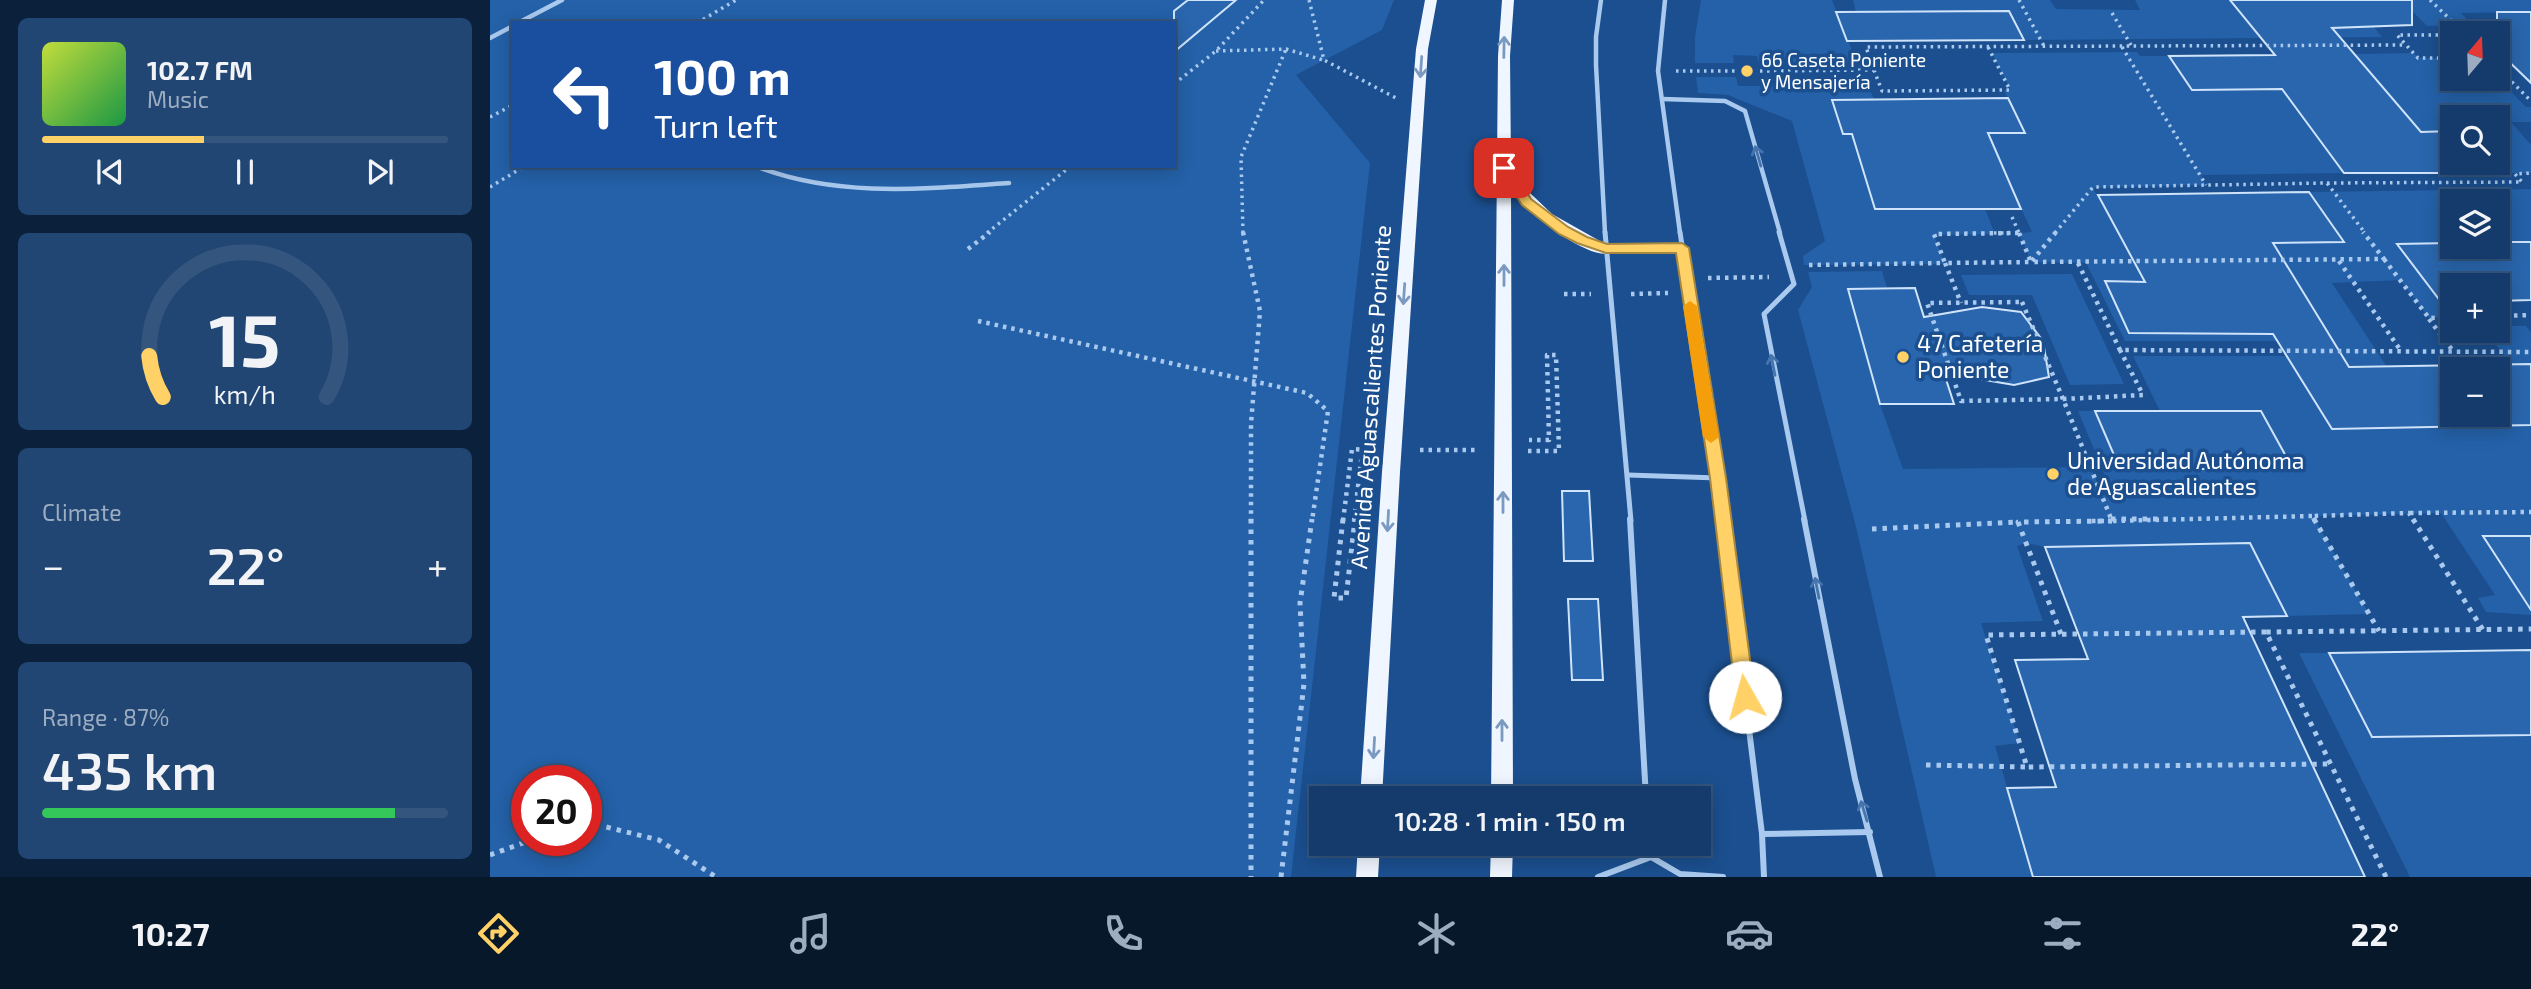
<!DOCTYPE html>
<meta charset="utf-8">
<style>
body{margin:0;font-family:"Exo 2",sans-serif;background:#214673;color:#f1f3f6;height:100vh;display:flex;flex-direction:column;font-size:26px;white-space:nowrap}
*{box-sizing:border-box;margin:0}
p{font-size:23px;color:#9dadc1}
.icon{flex:none;width:38px;height:38px;fill:none;stroke:currentColor;stroke-width:2;stroke-linecap:round;stroke-linejoin:round}
.map{position:relative;flex:1;overflow:hidden}
.side{display:flex;flex-direction:column;gap:18px;padding:18px;background:#0b203b;width:490px}
.side>*{flex:none}
.guide{position:absolute;left:21px;top:21px;width:665px;height:147px;border-radius:0px;box-shadow:0 4px 18px #0003,0 0 0 2px #33557e;background:#1a4fa0;color:#fff;overflow:hidden}
.needle{width:46px;rotate:19deg}
.buttons{position:absolute;left:1950px;top:21px;display:grid;gap:14px}
.buttons a{display:grid;place-items:center;width:70px;height:70px;border-radius:0px;background:#143b6b;box-shadow:0 4px 18px #0003,0 0 0 2px #33557e;font-size:35px}
.speed{position:absolute;left:21px;top:765px;display:flex;gap:14px;font-size:35px;font-weight:700;text-align:center}
.speed>*{display:grid;place-content:center;width:91px;height:91px;border-radius:50%;background:#143b6b;box-shadow:0 4px 18px #0003,0 0 0 2px #33557e;line-height:1}
.speed .limit{border:10px solid #d22;background:#fff;color:#111}
.pin{position:absolute;display:grid;place-items:center;width:60px;height:60px;color:#fff;margin:-30px;border-radius:14px;box-shadow:0 4px 10px #0006}
.me{position:absolute;width:77px;margin:-38px;rotate:353deg;stroke-linejoin:round;filter:drop-shadow(0 0 5px #0008)}
.turn{display:flex;align-items:center;gap:24px;height:147px;padding:0 28px;font-size:32px}
.turn .icon{width:91px;height:91px;stroke-width:2.5}
.turn b{display:block;font-size:49px;line-height:60px}
.big{font-size:52px;font-weight:600;line-height:1.1}
.side .card{flex:1;display:flex;flex-direction:column;justify-content:center;gap:10px;min-width:0;padding:0 24px;border-radius:10px;background:#214673}
.side .dial{align-items:center;gap:0}
.dial svg{height:182px;overflow:visible;fill:none;stroke:#33557e;stroke-width:7;stroke-linecap:round;text-anchor:middle}
.dial text{fill:#f1f3f6;stroke:none}
.song{display:flex;align-items:center;gap:21px}
.cover{width:84px;height:84px;border-radius:10px;background:linear-gradient(135deg,hsl(70 70% 55%),hsl(140 70% 35%))}
.played{height:7px;border-radius:4px;background:linear-gradient(90deg,#ffd166 40%,#33557e 40%)}
.keys{display:flex;justify-content:space-around;direction:ltr}
.heat{display:flex;justify-content:space-between;align-items:center;font-size:38px;direction:ltr}
.charge{height:10px;border-radius:5px;background:linear-gradient(90deg,#34c759 87%,#33557e 0)}
.trip{position:absolute;left:819px;top:786px;width:402px;height:70px;border-radius:0px;background:#143b6b;box-shadow:0 4px 18px #0003,0 0 0 2px #33557e;font-weight:600;line-height:70px;text-align:center}
.tab-bar{display:flex;height:112px;justify-content:space-around;align-items:center;background:#08182b;color:#9dadc1}
.tab-bar .icon{width:49px;height:49px}
.tab-bar .active{color:#ffd166}
.tab-bar b{font-size:32px;color:#f1f3f6}
main{display:flex;flex:1;min-height:0}
.map>svg:first-child{display:block}
</style>
<main>
<section class="side">
<div class="card">
<div class="song"><i class="cover"></i><div><b>102.7 FM</b><p>Music</p></div></div>
<div class="played"></div>
<div class="keys"><svg class="icon" aria-label="previous" viewBox="0 0 24 24"><path d="M18 5L8 12l10 7zM5 5v14"/></svg><svg class="icon" aria-label="pause" viewBox="0 0 24 24"><path d="M8 5v14M16 5v14"/></svg><svg class="icon" aria-label="next" viewBox="0 0 24 24"><path d="M6 5l10 7-10 7zM19 5v14"/></svg></div>
</div>
<div class="card dial"><svg viewBox="0 0 100 80">
<path d="M14 69A42 42 0 1 1 86 69"/>
<path d="M14 69A42 42 0 0 1 8 51" stroke="#ffd166"/>
<text x="50" y="56" font-size="32" font-weight="700">15</text>
<text x="50" y="72" font-size="11">km/h</text>
</svg></div>
<div class="card"><p>Climate</p>
<div class="heat"><a>−</a><b class="big">22°</b><a>+</a></div>
</div>
<div class="card"><p>Range · 87%</p><b class="big">435 km</b><div class="charge"></div></div>
</section>
<div class="map">
<svg width="2041" height="877" viewBox="0 0 2041 877">
<rect width="100%" height="100%" fill="#1b4f8f"/>
<g fill="#2461a8" fill-rule="evenodd">
<path d="M0,0H904L892,30L806,75L880,163L801,877H0ZM23,23H684V166H23ZM37,780H96V840H37Z"/>
<path d="M1211,0H1342L1367,63L1269,65L1267,56L1243,55L1244,63H1205V37Z"/>
<path d="M1363,0H1560L1566,9L1650,10L1645,0H1740L1883,26L1892,37L1534,40L1518,11L1366,12Z"/>
<path d="M1911,0H2041V12L1971,13L1982,25L1937,26Z"/>
<path d="M1647,52L1650,56H1679L1703,90L1893,88L1864,54L1924,53L1929,58H1962V79L2007,77L2036,107H2041V122H2021L2041,145V173H1994L1985,163H2007V117H1962V136L1958,131L1824,132L1854,173L1711,175L1716,185L1603,188L1635,244L1854,242L1819,192L2041,189V242H2007V201H1962V243L1908,244L1962,317L1939,318L1910,280L1842,283L1897,367L1842,429L2041,425V536H1993L2041,608V615L1996,612L1988,598L2005,595L1951,513L1823,516L1879,614L1797,616L1555,547L1536,543L1527,546L1553,621L1491,623L1530,743L1505,746L1543,877H1446L1366,527L1308,310L1322,287L1318,272L1392,271L1397,288L1358,289L1390,404L1413,469L1601,467L1612,495H1623L1588,411H1605L1630,469H1802L1771,411H1670L1643,356H1852L1843,341H1635L1596,263L1541,262L1529,233L1542,232L1517,178H1376L1386,209H1495L1505,234L1444,235L1455,264L1314,265L1313,256L1335,241L1302,121L1238,95L1208,93L1206,77H1246L1248,86H1273L1271,76H1374L1384,99L1342,100L1354,134L1534,133L1514,90L1520,89L1502,53ZM1616,281L1807,282L1838,335L1639,333Z"/>
<path d="M1582,274L1634,384L1580,385L1542,295H1479L1471,275Z"/>
<path d="M2007,326H2036L2041,332V364H2021L1995,331H2007Z"/>
<path d="M1809,653H1839L1883,737L2041,735V877H1920Z"/>
</g>
<g fill="#2a66ad" stroke="#cfe3fa" stroke-width="2" fill-rule="evenodd">
<path d="M698,0H746L684,52V11Z"/>
<path d="M1740,0H1922V25L1842,28L1931,132L1962,131V173H1854L1792,89L1702,90L1679,56L1785,55Z"/>
<path d="M1519,11L1534,40L1357,41L1346,12Z"/>
<path d="M2007,12H2041V83L2007,50Z"/>
<path d="M1518,98L1535,133H1498L1531,209H1385L1362,134H1353L1342,100Z"/>
<path d="M1819,192L1854,242L1783,243L1859,367L2041,364V425L1842,429L1783,334L1639,333L1615,281L1655,282L1608,195ZM1962,369H2007V415H1962Z"/>
<path d="M2007,242H2041V300L2007,301V285H1962V302H1951L1907,244L1962,243V247H2007Z"/>
<path d="M1425,288L1434,317L1492,307L1531,312L1553,341L1559,377L1524,385L1454,373L1464,404H1390L1358,289Z"/>
<path d="M1605,411H1771L1803,469H1630Z"/>
<path d="M1072,491H1099L1103,561H1074Z"/>
<path d="M1993,536H2041V610Z"/>
<path d="M1760,543L1797,616L1753,617L1875,877H1543L1517,788L1566,787L1525,660L1598,659L1555,547Z"/>
<path d="M1078,599H1108L1113,680H1082Z"/>
<path d="M2041,650V735L1882,737L1839,653Z"/>
</g>
<g fill="none" stroke-linecap="round" stroke-linejoin="round">
<g stroke="#a9c9ee" stroke-width="3.5" stroke-dasharray="2.5 4.5" stroke-linecap="butt">
<path d="M819,0L834,60L906,98"/>
<path d="M1529,0L1554,46"/>
<path d="M1940,0L1974,33"/>
<path d="M1622,13L1641,45"/>
<path d="M207,23L246,0"/>
<path d="M1962,35H1907L1928,58H1962"/>
<path d="M1632,47L1716,185"/>
<path d="M726,51L796,49L833,60"/>
<path d="M2007,67L2041,101"/>
<path d="M1384,70L1392,91L1520,90L1498,47"/>
<path d="M1186,71H1245"/>
<path d="M1270,71L1384,70L1376,47L1916,45"/>
<path d="M684,84L726,51L774,0"/>
<path d="M0,117L23,105"/>
<path d="M1837,183L2032,182L2025,174L2041,173"/>
<path d="M0,187L35,166"/>
<path d="M1522,217L1529,233"/>
<path d="M497,233L581,166"/>
<path d="M753,233L751,157L796,49"/>
<path d="M1504,233H1529"/>
<path d="M1565,233L1603,187L1837,183L1875,233"/>
</g>
<g stroke="#a9c9ee" stroke-width="4.5" stroke-dasharray="3.5 5" stroke-linecap="butt">
<path d="M753,232L770,311L761,424V521"/>
<path d="M1566,232L1541,262L1894,259L1873,232"/>
<path d="M1529,233L1541,262L1455,263L1444,234Z"/>
<path d="M478,249L500,232"/>
<path d="M1894,259L1939,318L1962,317"/>
<path d="M1849,261L1911,351"/>
<path d="M1455,263L1471,303"/>
<path d="M1588,263L1630,350"/>
<path d="M1319,265L1455,263"/>
<path d="M1218,278L1279,277"/>
<path d="M1074,294H1101"/>
<path d="M1141,294L1178,293"/>
<path d="M1532,302L1573,399L1471,401L1437,303Z"/>
<path d="M2007,316L2041,315"/>
<path d="M1939,319L1963,351"/>
<path d="M488,321L817,393L838,411L822,521"/>
<path d="M930,450H988"/>
<path d="M1038,451H1069L1066,355H1057L1059,440H1039"/>
<path d="M1920,513L2041,512"/>
<path d="M1822,516L1622,521L1573,399L1653,395L1630,350L2041,352"/>
<path d="M853,521L862,449L876,450"/>
<path d="M864,521L871,461H874"/>
<path d="M1602,521H1622"/>
<path d="M1825,521L1822,516L1919,513L1924,521"/>
</g>
<g stroke="#a9c9ee" stroke-width="5" stroke-dasharray="4.5 6" stroke-linecap="butt">
<path d="M761,519V877"/>
<path d="M853,519L844,598H856L865,519"/>
<path d="M1621,519H1683"/>
<path d="M1824,519L1889,631"/>
<path d="M1923,519L1993,630"/>
<path d="M1382,529L1528,522"/>
<path d="M1776,632L1496,635L1537,767L1840,764"/>
<path d="M1571,634L1528,522L1622,521"/>
<path d="M1436,765L1537,767"/>
<path d="M96,822L169,840L226,877"/>
<path d="M0,855L41,840"/>
<path d="M791,877L814,684L810,603L822,519"/>
<path d="M1896,877L1776,632L2041,629"/>
</g>
<g stroke="#a9c9ee" stroke-width="4.5">
<path d="M1111,0L1106,37V65L1115,233"/>
<path d="M1175,0L1168,71L1190,233"/>
<path d="M28,23L72,0"/>
<path d="M0,38L23,26"/>
<path d="M1172,99L1235,101L1255,111L1290,233"/>
<path d="M265,166C347,198 433,189 519,183"/>
</g>
<g stroke="#a9c9ee" stroke-width="5">
<path d="M1115,232L1141,521"/>
<path d="M1190,232L1233,521"/>
<path d="M1289,232L1304,284L1274,314L1315,521"/>
<path d="M1118,249L1192,248"/>
<path d="M1138,475L1228,478"/>
</g>
<g stroke="#a9c9ee" stroke-width="6">
<path d="M1140,519L1156,798"/>
<path d="M1233,519L1272,834L1274,877"/>
<path d="M1314,519L1365,779L1390,877"/>
<path d="M1272,834L1380,832"/>
<path d="M1159,844L1161,857L1190,874L1233,877"/>
<path d="M1108,877L1161,857"/>
</g>
<g fill="#f0f6ff" fill-rule="evenodd">
<path d="M935,0H947L938,49L910,472L892,798H870L892,472L926,49Z"/>
<path d="M1012,0H1024L1020,56L1021,166L1039,192L1062,214L1124,249L1121,253C1094,260 1036,209 1021,189L1023,798H1001L1008,56Z"/>
<path d="M868,844H890L888,877H866Z"/>
<path d="M1001,844H1023L1022,877H1000Z"/>
</g>
</g>
<defs><path id="oneway-shaft" d="M-6 0H5M1.5-3L5.5 0L1.5 3" fill="none" stroke-width="1.6" stroke-linecap="round" stroke-linejoin="round" transform="scale(1.75)"/></defs>
<g stroke="#7b9ac1">
<use href="#oneway-shaft" transform="translate(1014 47) rotate(-89)"/>
<use href="#oneway-shaft" transform="translate(931 67) rotate(94)"/>
<use href="#oneway-shaft" transform="translate(1014 275) rotate(-90)"/>
<use href="#oneway-shaft" transform="translate(914 294) rotate(94)"/>
<use href="#oneway-shaft" transform="translate(1013 502) rotate(-90)"/>
<use href="#oneway-shaft" transform="translate(898 521) rotate(93)"/>
<use href="#oneway-shaft" transform="translate(1012 730) rotate(-90)"/>
<use href="#oneway-shaft" transform="translate(884 748) rotate(93)"/>
</g>
<g stroke="#4674ac">
<use href="#oneway-shaft" transform="translate(1268 156) rotate(-106)"/>
<use href="#oneway-shaft" transform="translate(1283 365) rotate(-101)"/>
<use href="#oneway-shaft" transform="translate(1327 588) rotate(-101)"/>
<use href="#oneway-shaft" transform="translate(1374 811) rotate(-107)"/>
</g>
<path fill="#ffd166" stroke="#a68842" stroke-width="2" d="M1014,164L1019,165L1041,199L1078,227L1097,237L1117,244L1192,243L1199,248L1236,478L1265,697L1262,704L1255,706L1248,704L1246,697L1220,478L1186,253H1116L1087,243L1069,234L1032,205L1008,168Z"/>
<path fill="#f59e0b" d="M1200,301L1207,306L1229,437L1221,443L1213,437L1193,306Z"/>
<g fill="#ffd166" stroke="#1b4f8f" stroke-width="2.5">
<circle cx="1257" cy="71" r="7"/>
<circle cx="1413" cy="357" r="7"/>
<circle cx="1563" cy="474" r="7"/>
</g>
<g text-anchor="middle" stroke-width="7" stroke-linejoin="round" paint-order="stroke">
<g font-size="19" fill="#fff" stroke="#1b4f8f" text-anchor="start">
<text x="1271" y="67">66 Caseta Poniente<tspan x="1271" dy="22">y Mensajería</tspan></text>
</g>
<g font-size="23" fill="#fff" stroke="#1b4f8f" text-anchor="start">
<text x="1427" y="352">47 Cafetería<tspan x="1427" dy="26">Poniente</tspan></text>
<text x="1577" y="469">Universidad Autónoma<tspan x="1577" dy="26">de Aguascalientes</tspan></text>
</g>
<g font-size="23" fill="#fff" stroke="#1b4f8f">
<text transform="translate(881 397) rotate(-86)" y="8">Avenida Aguascalientes Poniente</text>
</g>
</g>
</svg>
<div class="buttons">
<a><svg class="needle" viewBox="-14 -14 28 28"><path d="M0-13l5 13h-10z" fill="#e53935"/><path d="M0 13l5-13h-10z" fill="#9dadc1"/></svg></a>
<a><svg class="icon" aria-label="search" viewBox="0 0 24 24"><circle cx="10" cy="10" r="6"/><path d="M15 15l6 6"/></svg></a>
<a><svg class="icon" aria-label="layers" viewBox="0 0 24 24"><path d="M12 4l9 5-9 5-9-5zM3 14l9 5 9-5"/></svg></a>
<a>+</a>
<a>−</a>
</div>
<div class="speed"><div class="limit">20</div></div>
<div class="pin" style="left:1014px;top:168px;background:#d93025"><svg class="icon" aria-label="arrive" viewBox="0 0 24 24"><path d="M6 21V4h12l-3 4 3 4H6"/></svg></div>
<svg class="me" style="left:1255px;top:697px" viewBox="-20 -20 40 40"><circle r="19" fill="#fff"/><path d="M0-13L10 11 0 6-10 11z" fill="#ffd166"/></svg>
<div class="trip">10:28 · 1 min · 150 m</div>
<div class="guide">
<div class="turn"><svg class="icon" aria-label="left" viewBox="0 0 24 24"><path d="M17 20v-9H6M10 6l-5 5 5 5"/></svg><div><b>100 m</b>Turn left</div></div>
</div>
</div>
</main>
<nav class="tab-bar">
<b>10:27</b>
<svg class="icon active" aria-label="directions" viewBox="0 0 24 24"><path d="M12 3l9 9-9 9-9-9zM9 14v-3h6M13 9l2 2-2 2"/></svg>
<svg class="icon" aria-label="music" viewBox="0 0 24 24"><path d="M9 18V5l10-2v13"/><circle cx="6" cy="18" r="3"/><circle cx="16" cy="16" r="3"/></svg>
<svg class="icon" aria-label="phone" viewBox="0 0 24 24"><path d="M5 4h4l2 5-3 2q2 4 5 5l2-3 5 2v4C11 20 4 13 5 4z"/></svg>
<svg class="icon" aria-label="climate" viewBox="0 0 24 24"><path d="M12 3v18M4 7l16 10M4 17L20 7"/></svg>
<svg class="icon" aria-label="car" viewBox="0 0 24 24"><path d="M5 17H2v-5l4-1 3-4h7l3 4 3 1v5h-3M9 17h6M6 11h13"/><circle cx="7" cy="17" r="2"/><circle cx="17" cy="17" r="2"/></svg>
<svg class="icon" aria-label="filters" viewBox="0 0 24 24"><path d="M4 7h16M4 17h16"/><circle cx="9" cy="7" r="2"/><circle cx="15" cy="17" r="2"/></svg>
<b>22°</b>
</nav>
